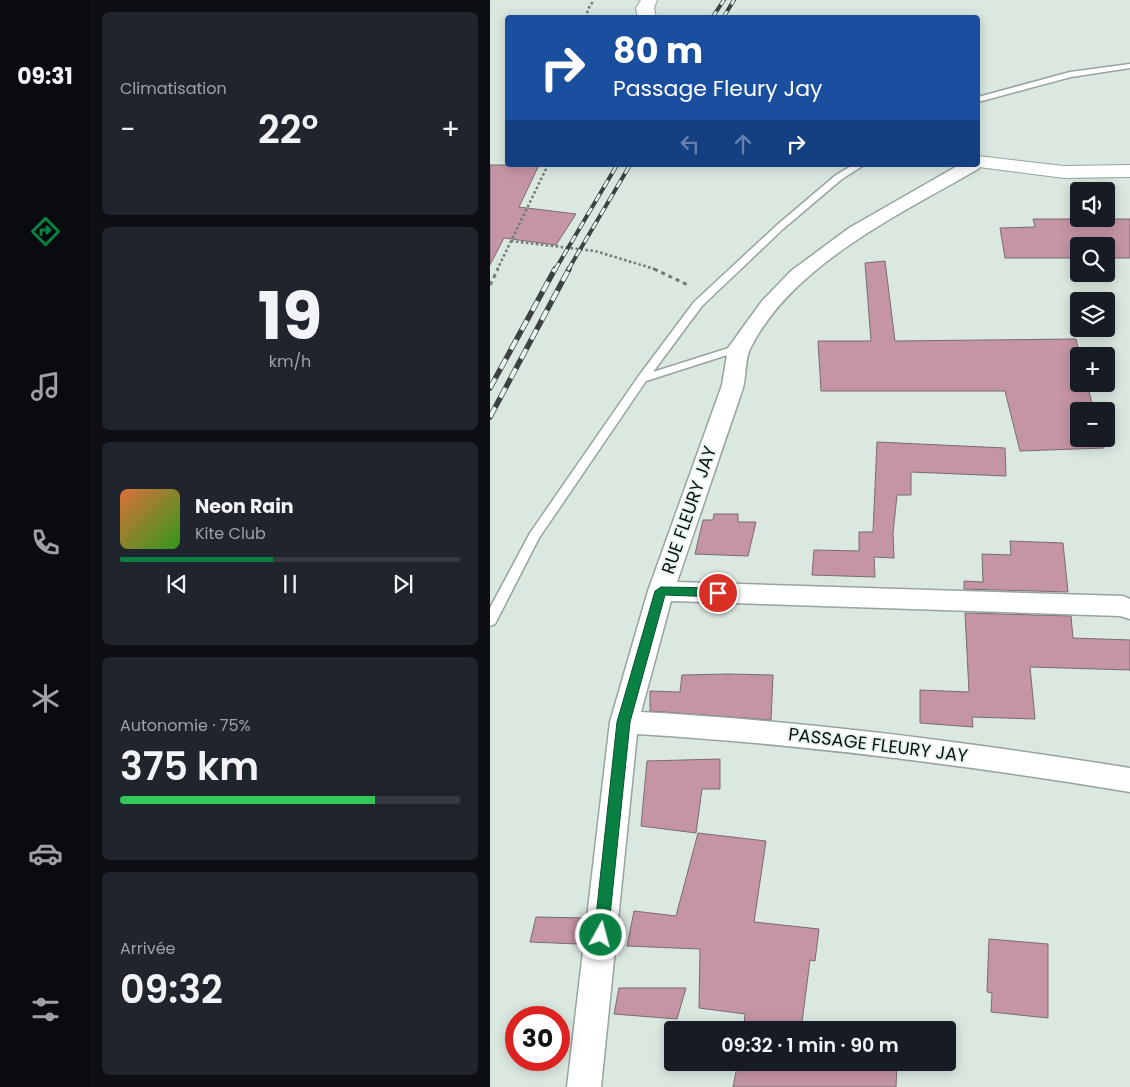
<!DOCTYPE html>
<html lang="fr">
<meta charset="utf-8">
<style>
body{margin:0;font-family:Poppins,sans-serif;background:#20242c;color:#f1f3f6;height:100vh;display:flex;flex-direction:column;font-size:19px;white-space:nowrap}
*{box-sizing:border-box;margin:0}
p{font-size:16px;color:#9ea1a6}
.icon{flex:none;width:28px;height:28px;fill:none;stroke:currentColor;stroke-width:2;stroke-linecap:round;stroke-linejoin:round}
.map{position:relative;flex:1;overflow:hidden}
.drawer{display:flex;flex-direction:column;gap:12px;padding:12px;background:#0d0f14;width:400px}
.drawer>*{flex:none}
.hud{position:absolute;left:15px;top:15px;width:475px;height:152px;border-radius:5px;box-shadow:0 2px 12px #0003;background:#1a4fa0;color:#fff;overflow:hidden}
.controls{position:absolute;left:580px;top:182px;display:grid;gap:10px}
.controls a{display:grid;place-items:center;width:45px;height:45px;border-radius:5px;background:#171b24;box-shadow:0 2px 12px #0003;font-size:25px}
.speed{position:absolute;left:15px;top:1006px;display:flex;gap:10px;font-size:25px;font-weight:700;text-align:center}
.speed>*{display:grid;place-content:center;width:65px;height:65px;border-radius:50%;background:#171b24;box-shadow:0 2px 12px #0003;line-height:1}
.speed .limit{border:8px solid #d22;background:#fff;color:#111}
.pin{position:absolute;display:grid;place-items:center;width:42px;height:42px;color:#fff;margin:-21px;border:2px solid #fff;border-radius:50%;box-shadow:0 1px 5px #0007}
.me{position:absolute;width:55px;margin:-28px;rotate:7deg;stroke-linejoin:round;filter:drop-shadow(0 0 4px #0008)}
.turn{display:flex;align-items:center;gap:18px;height:105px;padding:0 25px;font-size:22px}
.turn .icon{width:65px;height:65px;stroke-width:2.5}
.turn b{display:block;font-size:35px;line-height:42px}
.lanes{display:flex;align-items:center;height:48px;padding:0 25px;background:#0003;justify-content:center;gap:25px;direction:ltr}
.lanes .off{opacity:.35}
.big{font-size:38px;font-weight:600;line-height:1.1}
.drawer .widget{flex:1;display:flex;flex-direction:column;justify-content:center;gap:8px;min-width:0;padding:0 18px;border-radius:8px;background:#20242c}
.drawer .dial{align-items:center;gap:0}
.dial b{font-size:65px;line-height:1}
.song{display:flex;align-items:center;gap:15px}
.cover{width:60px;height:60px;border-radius:8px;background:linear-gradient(135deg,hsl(20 70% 55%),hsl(110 70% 35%))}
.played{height:5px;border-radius:2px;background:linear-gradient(90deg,#0b8043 45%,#363941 45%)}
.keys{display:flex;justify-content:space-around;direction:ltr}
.heat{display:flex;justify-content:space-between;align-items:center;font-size:28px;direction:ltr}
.charge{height:8px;border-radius:4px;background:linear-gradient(90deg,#34c759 75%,#363941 0)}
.trip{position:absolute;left:174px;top:1021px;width:292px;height:50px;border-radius:5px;background:#171b24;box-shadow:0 2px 12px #0003;font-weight:600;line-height:50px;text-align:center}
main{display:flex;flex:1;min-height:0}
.dock{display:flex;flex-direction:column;width:90px;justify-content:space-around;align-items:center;background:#090b0e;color:#9ea1a6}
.dock .icon{width:35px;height:35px}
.dock .active{color:#0b8043}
.dock b{font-size:22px;color:#f1f3f6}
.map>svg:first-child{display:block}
</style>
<main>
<nav class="dock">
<b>09:31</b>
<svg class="icon active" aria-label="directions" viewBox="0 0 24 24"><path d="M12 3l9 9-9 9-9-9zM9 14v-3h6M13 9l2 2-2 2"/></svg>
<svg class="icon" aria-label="music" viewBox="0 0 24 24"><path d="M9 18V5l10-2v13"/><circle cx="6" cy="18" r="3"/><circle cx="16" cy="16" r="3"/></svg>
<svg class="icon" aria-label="phone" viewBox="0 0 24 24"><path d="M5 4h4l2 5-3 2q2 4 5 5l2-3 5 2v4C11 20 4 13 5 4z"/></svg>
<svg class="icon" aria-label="climate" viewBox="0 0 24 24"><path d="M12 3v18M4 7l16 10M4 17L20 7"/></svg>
<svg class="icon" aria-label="car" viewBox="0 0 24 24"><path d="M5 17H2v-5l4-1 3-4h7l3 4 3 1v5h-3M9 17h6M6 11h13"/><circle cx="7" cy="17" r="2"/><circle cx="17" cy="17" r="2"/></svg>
<svg class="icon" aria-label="filters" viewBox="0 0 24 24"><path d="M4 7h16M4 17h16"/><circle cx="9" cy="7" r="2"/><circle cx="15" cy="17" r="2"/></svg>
</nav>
<section class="drawer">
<div class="widget"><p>Climatisation</p>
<div class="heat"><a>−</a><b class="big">22°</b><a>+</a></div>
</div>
<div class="widget dial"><b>19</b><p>km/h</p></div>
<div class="widget">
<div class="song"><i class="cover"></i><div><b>Neon Rain</b><p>Kite Club</p></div></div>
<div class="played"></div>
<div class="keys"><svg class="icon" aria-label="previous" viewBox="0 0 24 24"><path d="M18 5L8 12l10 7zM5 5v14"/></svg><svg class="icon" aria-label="pause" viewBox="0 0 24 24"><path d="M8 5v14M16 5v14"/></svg><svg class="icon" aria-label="next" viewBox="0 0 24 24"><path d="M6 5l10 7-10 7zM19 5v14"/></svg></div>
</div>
<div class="widget"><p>Autonomie · 75%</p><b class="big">375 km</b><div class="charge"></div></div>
<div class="widget"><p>Arrivée</p><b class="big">09:32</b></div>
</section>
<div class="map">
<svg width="640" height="1087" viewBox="0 0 640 1087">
<rect width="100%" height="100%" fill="#dae8e0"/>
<g fill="#c595a5" stroke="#796b6f">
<path d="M0,165H49L29,207L86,214L66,245L14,238L0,265Z"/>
<path d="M543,219H640V258H616V246H589V258H515L510,228L545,227Z"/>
<path d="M395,261L405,341L586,339L590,356L589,384H597L604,411H589V439H611L614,448L530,451L515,391H331L328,341H381L375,263Z"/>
<path d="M387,442L515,448L516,476L421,472V495H407L403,533L404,558L384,557L385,577L322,575L324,550L369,551V532H383Z"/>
<path d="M224,514H248V522H266L258,556L205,554L213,520H223Z"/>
<path d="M520,541L573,543L578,592L474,589V581L493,582L492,554L521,555Z"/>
<path d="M475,613L581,616L583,638L640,640V670L540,667L545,719L482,717L483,727L430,723V690L479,692Z"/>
<path d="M238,674L283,675L281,720L160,711V691L190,692L192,675Z"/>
<path d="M230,759V789H212L206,833L151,826L157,761Z"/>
<path d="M208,833L276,841L264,922L329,929L325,961L320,960L311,1030L254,1025L255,1014L209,1008L210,949L137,946L144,911L186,916Z"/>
<path d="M46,917L94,918L89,944L40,942Z"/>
<path d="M499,939L558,944V1018L501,1012L502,993L497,992Z"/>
<path d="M129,988H196L187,1019L124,1014Z"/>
<path d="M248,1062H407L406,1087H243Z"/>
</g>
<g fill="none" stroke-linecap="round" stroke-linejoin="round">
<g stroke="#97a49d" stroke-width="3">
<g id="lane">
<path d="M640,64V68L581,77L488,102V97L580,72Z"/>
<path d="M363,165H374L352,179L293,229L212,306L163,372L245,346L249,345L254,348L253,350L156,381L49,538L5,624L0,626V608L40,533L148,377L204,302L287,225L346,175Z"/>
</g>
</g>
<g stroke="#97a49d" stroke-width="3">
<path id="street" d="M488,161L491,165L488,169C411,214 304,263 261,347C254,359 257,378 252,391C230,455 209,518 187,582L633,596L640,599V619L630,616L181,601L151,712C315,721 478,742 640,768V792C476,765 312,744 147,734L111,1087H77L120,722L158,591L232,385L238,348L272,301L301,271L359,228L469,165H488Z"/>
</g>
<g stroke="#97a49d" stroke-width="2">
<g id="secondary">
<path d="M151,0H167L164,8L166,18H148L146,8Z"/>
<path d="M488,156L574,166L640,165V177L574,178L481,166L488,165Z"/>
</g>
</g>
<g stroke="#707a75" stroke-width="2.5" stroke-dasharray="2.5 2.5" stroke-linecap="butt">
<path d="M96,18L98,9L104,0"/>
<path d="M21,241L105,251L168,270"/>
<path d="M7,270L58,165"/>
</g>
<g stroke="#707a75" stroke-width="3" stroke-dasharray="4 4" stroke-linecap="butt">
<path d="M164,269L198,285"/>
<path d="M0,285L8,269"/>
</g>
<use href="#lane" fill="#fff" fill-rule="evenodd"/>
<use href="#street" fill="#fff" fill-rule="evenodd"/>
<use href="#secondary" fill="#fff" fill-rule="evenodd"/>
<g stroke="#3b423f" stroke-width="4">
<g id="rail-far1">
<path d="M222,18L234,0"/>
<path d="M233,18L244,0"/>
<path d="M65,270L127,165"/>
<path d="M78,270L140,165"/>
</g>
</g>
<g stroke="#3b423f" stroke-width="5.5">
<g id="rail">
<path d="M0,388L65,269"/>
<path d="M0,417L79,269"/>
</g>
</g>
<use href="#rail-far1" stroke="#e7f5ee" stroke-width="2.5" stroke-dasharray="8" stroke-linecap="butt"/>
<use href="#rail" stroke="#e7f5ee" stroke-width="4" stroke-dasharray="11" stroke-linecap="butt"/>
</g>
<path fill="#0b8043" stroke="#07532c" d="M171,587L228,588L234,593L228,597L175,595L140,722L118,935L116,940L111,942L106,940L104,935L127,722L165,591Z"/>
<g text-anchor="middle" stroke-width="4" stroke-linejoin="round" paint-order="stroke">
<g font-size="18" fill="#0d1210" stroke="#e7f5ee">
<text transform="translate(199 510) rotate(-71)" y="6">RUE FLEURY JAY</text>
<text transform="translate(388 745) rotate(7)" y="6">PASSAGE FLEURY JAY</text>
</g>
</g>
</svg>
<div class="controls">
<a><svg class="icon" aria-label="sound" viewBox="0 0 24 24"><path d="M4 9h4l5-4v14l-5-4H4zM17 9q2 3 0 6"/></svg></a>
<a><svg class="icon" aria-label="search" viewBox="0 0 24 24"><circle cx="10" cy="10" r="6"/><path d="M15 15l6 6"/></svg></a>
<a><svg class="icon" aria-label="layers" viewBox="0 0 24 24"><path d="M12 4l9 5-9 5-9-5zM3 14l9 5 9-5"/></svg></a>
<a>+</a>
<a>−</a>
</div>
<div class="speed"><div class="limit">30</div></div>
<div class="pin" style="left:228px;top:593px;background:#d93025"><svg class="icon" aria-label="arrive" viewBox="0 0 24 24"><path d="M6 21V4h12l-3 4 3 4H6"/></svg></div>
<svg class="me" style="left:111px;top:935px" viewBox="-20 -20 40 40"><circle r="17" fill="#0b8043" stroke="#fff" stroke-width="3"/><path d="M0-11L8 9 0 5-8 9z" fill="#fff"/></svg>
<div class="trip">09:32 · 1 min · 90 m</div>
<div class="hud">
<div class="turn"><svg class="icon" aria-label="right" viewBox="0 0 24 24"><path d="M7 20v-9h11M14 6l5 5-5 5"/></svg><div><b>80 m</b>Passage Fleury Jay</div></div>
<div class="lanes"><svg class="icon off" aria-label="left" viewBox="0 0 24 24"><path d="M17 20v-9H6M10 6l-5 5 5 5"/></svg><svg class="icon off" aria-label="ahead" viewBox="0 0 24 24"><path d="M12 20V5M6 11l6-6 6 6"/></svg><svg class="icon" aria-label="right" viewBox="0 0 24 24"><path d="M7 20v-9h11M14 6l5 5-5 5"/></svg></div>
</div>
</div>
</main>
